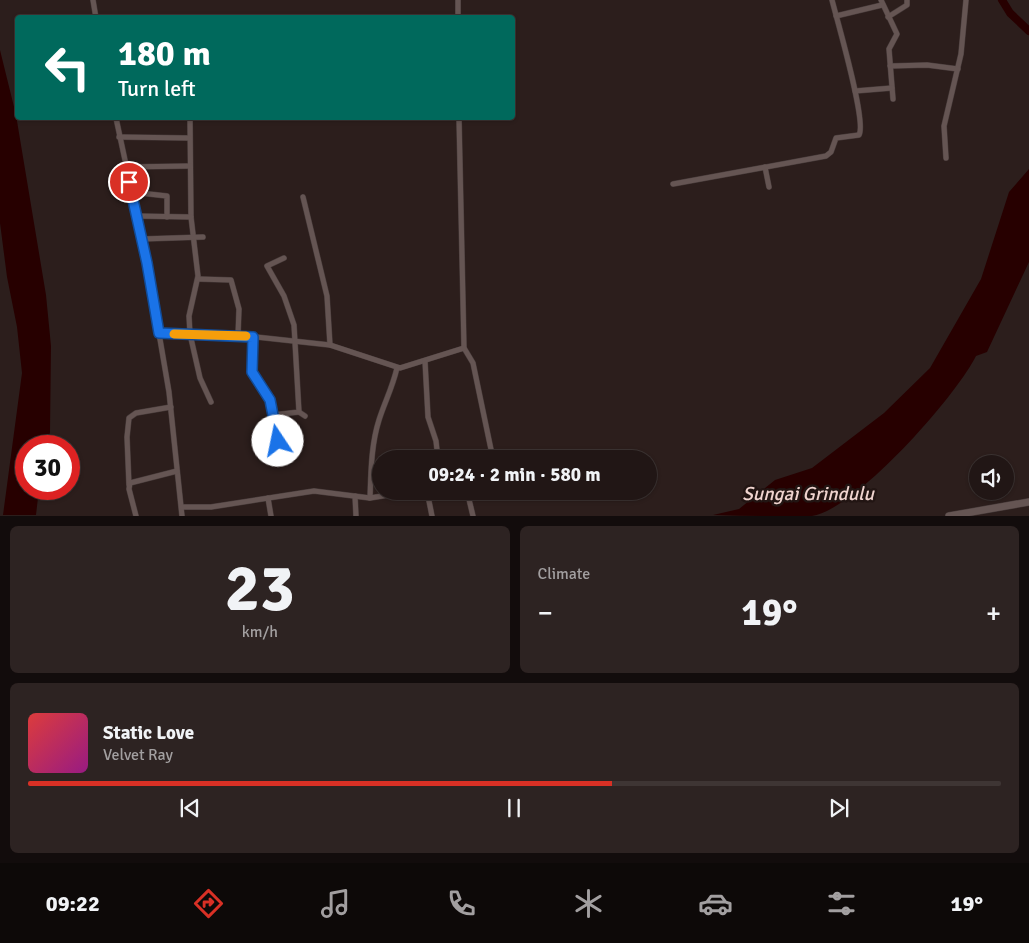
<!DOCTYPE html>
<meta charset="utf-8">
<style>
body{margin:0;font-family:Signika,sans-serif;background:#2d2322;color:#f1f3f6;height:100vh;display:flex;flex-direction:column;font-size:19px;white-space:nowrap}
*{box-sizing:border-box;margin:0}
p{font-size:16px;color:#a29fa0}
.icon{flex:none;width:28px;height:28px;fill:none;stroke:currentColor;stroke-width:2;stroke-linecap:round;stroke-linejoin:round}
.map{position:relative;height:516px;overflow:hidden}
.details{display:flex;flex-direction:column;gap:10px;padding:10px;background:#120c0c;flex:1}
.details>*{flex:none}
.top-card{position:absolute;left:15px;top:15px;width:500px;height:105px;border-radius:5px;box-shadow:0 1px 4px #0004,0 0 0 1px #3e3534;background:#00695c;color:#fff;overflow:hidden}
.tools{position:absolute;left:969px;top:455px;display:grid;gap:10px}
.tools a{display:grid;place-items:center;width:45px;height:45px;border-radius:50%;background:#211615;box-shadow:0 1px 4px #0004,0 0 0 1px #3e3534;font-size:25px}
.speed{position:absolute;left:15px;top:435px;display:flex;gap:10px;font-size:25px;font-weight:700;text-align:center}
.speed>*{display:grid;place-content:center;width:65px;height:65px;border-radius:50%;background:#211615;box-shadow:0 1px 4px #0004,0 0 0 1px #3e3534;line-height:1}
.speed .limit{border:8px solid #d22;background:#fff;color:#111}
.pin{position:absolute;display:grid;place-items:center;width:42px;height:42px;color:#fff;margin:-21px;border:2px solid #fff;border-radius:50%;box-shadow:0 1px 5px #0007}
.me{position:absolute;width:55px;margin:-28px;rotate:349deg;stroke-linejoin:round;filter:drop-shadow(0 0 4px #0008)}
.turn{display:flex;align-items:center;gap:18px;height:105px;padding:0 20px;font-size:22px}
.turn .icon{width:65px;height:65px;stroke-width:2.5}
.turn b{display:block;font-size:35px;line-height:42px}
.big{font-size:38px;font-weight:800;line-height:1.1}
.details .tile{flex:1;display:flex;flex-direction:column;justify-content:center;gap:8px;min-width:0;padding:0 18px;border-radius:8px;background:#2d2322}
.details .dial{align-items:center;gap:0}
.dial b{font-size:65px;line-height:1}
.song{display:flex;align-items:center;gap:15px}
.cover{width:60px;height:60px;border-radius:8px;background:linear-gradient(135deg,hsl(0 70% 55%),hsl(310 70% 35%))}
.played{height:5px;border-radius:2px;background:linear-gradient(90deg,#d93025 60%,#3e3534 60%)}
.keys{display:flex;justify-content:space-around;direction:ltr}
.heat{display:flex;justify-content:space-between;align-items:center;font-size:28px;direction:ltr}
.details .tiles{flex:1;display:grid;gap:10px;grid-template-columns:1fr 1fr}
.tile:last-child{grid-column:span 2}
.trip{position:absolute;left:372px;top:450px;width:285px;height:50px;border-radius:25px;background:#211615;box-shadow:0 1px 4px #0004,0 0 0 1px #3e3534;font-weight:800;line-height:50px;text-align:center}
.dock{display:flex;height:80px;justify-content:space-around;align-items:center;background:#0d0908;color:#a29fa0}
.dock .icon{width:35px;height:35px}
.dock .selected{color:#d93025}
.dock b{font-size:22px;color:#f1f3f6}
.map>svg:first-child{display:block}
</style>
<div class="map">
<svg width="1029" height="516" viewBox="0 0 1029 516">
<rect width="100%" height="100%" fill="#2c1e1c"/>
<g fill="#270000">
<path d="M0,50L16,115L46,295L51,346L50,432L47,446H26V489H39L36,515H3L22,373L17,327L7,277L0,223Z"/>
<path d="M1029,169V262L987,352L976,356C956,396 857,509 812,516C803,516 792,516 782,516C759,516 736,516 713,515L739,509L775,480L812,468L884,413L930,368L981,279L1009,192Z"/>
</g>
<g fill="none" stroke-linecap="round" stroke-linejoin="round">
<path stroke="#270000" stroke-width="8" d="M1002,0L1010,13L1029,31"/>
<g stroke="#473b3a" stroke-width="6">
<g id="street">
<path d="M93,0L96,18"/>
<path d="M458,0V18"/>
<path d="M881,0L897,34L889,49L893,99"/>
<path d="M836,16L882,5"/>
<path d="M888,17L907,5V0"/>
<path d="M890,66L927,65L958,69"/>
<path d="M855,91L892,88"/>
<path d="M116,118L147,263L169,392L182,516"/>
<path d="M190,118L191,217L198,276L189,316L190,334L200,378L211,402"/>
<path d="M459,118L464,348L473,363L493,459"/>
<path d="M119,137L189,138"/>
<path d="M946,158L944,126L961,54L966,0"/>
<path d="M125,167L190,166"/>
<path d="M765,167L769,187"/>
<path d="M673,184L826,156L831,152L836,138L859,135C867,122 837,20 832,0"/>
<path d="M131,192L167,196V217"/>
<path d="M303,197L327,296L330,345"/>
<path d="M136,216L191,217"/>
<path d="M142,239L203,237"/>
<path d="M198,279L231,280L239,309L238,335"/>
<path d="M159,333L238,335L330,345L400,368L464,348"/>
<path d="M253,337L252,372L269,400L278,441"/>
<path d="M425,361L428,417L436,441L438,459"/>
<path d="M299,412L305,416"/>
<path d="M273,415L299,412L294,325L284,296L267,266L284,258"/>
<path d="M129,485L127,437L129,418L136,413L171,407"/>
<path d="M427,491L432,516"/>
<path d="M467,491L473,516"/>
<path d="M355,496L356,516"/>
<path d="M268,498L271,516"/>
<path d="M370,498C371,472 371,445 379,420C385,401 392,389 397,368"/>
<path d="M182,507H211L314,491L370,498L413,491"/>
<path d="M136,516L129,489L130,483L177,471"/>
</g>
</g>
<g stroke="#473b3a" stroke-width="8">
<path id="secondary" d="M949,516L1029,502"/>
</g>
<use href="#street" stroke="#655553" stroke-width="5"/>
<use href="#secondary" stroke="#655553" stroke-width="7"/>
</g>
<g fill="none" stroke-linecap="round" stroke-linejoin="round">
<g stroke="#114b97" stroke-width="12">
<path id="route" d="M129,182L147,263L159,333L253,337L252,372L270,400L278,441"/>
</g>
<use href="#route" stroke="#1a73e8" stroke-width="9"/>
<path stroke="#f59e0b" stroke-width="9" d="M174,334L246,336"/>
</g>
<g text-anchor="middle" stroke-width="5" stroke-linejoin="round" paint-order="stroke">
<g font-size="19" font-style="italic" fill="#f0d4cf" stroke="#221513">
<text x="808" y="500">Sungai Grindulu</text>
</g>
</g>
</svg>
<div class="tools">
<a><svg class="icon" aria-label="sound" viewBox="0 0 24 24"><path d="M4 9h4l5-4v14l-5-4H4zM17 9q2 3 0 6"/></svg></a>
</div>
<div class="speed"><div class="limit">30</div></div>
<div class="pin" style="left:129px;top:182px;background:#d93025"><svg class="icon" aria-label="arrive" viewBox="0 0 24 24"><path d="M6 21V4h12l-3 4 3 4H6"/></svg></div>
<svg class="me" style="left:278px;top:441px" viewBox="-20 -20 40 40"><circle r="19" fill="#fff"/><path d="M0-13L10 11 0 6-10 11z" fill="#1a73e8"/></svg>
<div class="trip">09:24 · 2 min · 580 m</div>
<div class="top-card">
<div class="turn"><svg class="icon" aria-label="left" viewBox="0 0 24 24"><path d="M17 20v-9H6M10 6l-5 5 5 5"/></svg><div><b>180 m</b>Turn left</div></div>
</div>
</div>
<section class="details">
<div class="tiles">
<div class="tile dial"><b>23</b><p>km/h</p></div>
<div class="tile"><p>Climate</p>
<div class="heat"><a>−</a><b class="big">19°</b><a>+</a></div>
</div>
<div class="tile">
<div class="song"><i class="cover"></i><div><b>Static Love</b><p>Velvet Ray</p></div></div>
<div class="played"></div>
<div class="keys"><svg class="icon" aria-label="previous" viewBox="0 0 24 24"><path d="M18 5L8 12l10 7zM5 5v14"/></svg><svg class="icon" aria-label="pause" viewBox="0 0 24 24"><path d="M8 5v14M16 5v14"/></svg><svg class="icon" aria-label="next" viewBox="0 0 24 24"><path d="M6 5l10 7-10 7zM19 5v14"/></svg></div>
</div>
</div>
</section>
<nav class="dock">
<b>09:22</b>
<svg class="icon selected" aria-label="directions" viewBox="0 0 24 24"><path d="M12 3l9 9-9 9-9-9zM9 14v-3h6M13 9l2 2-2 2"/></svg>
<svg class="icon" aria-label="music" viewBox="0 0 24 24"><path d="M9 18V5l10-2v13"/><circle cx="6" cy="18" r="3"/><circle cx="16" cy="16" r="3"/></svg>
<svg class="icon" aria-label="phone" viewBox="0 0 24 24"><path d="M5 4h4l2 5-3 2q2 4 5 5l2-3 5 2v4C11 20 4 13 5 4z"/></svg>
<svg class="icon" aria-label="climate" viewBox="0 0 24 24"><path d="M12 3v18M4 7l16 10M4 17L20 7"/></svg>
<svg class="icon" aria-label="car" viewBox="0 0 24 24"><path d="M5 17H2v-5l4-1 3-4h7l3 4 3 1v5h-3M9 17h6M6 11h13"/><circle cx="7" cy="17" r="2"/><circle cx="17" cy="17" r="2"/></svg>
<svg class="icon" aria-label="filters" viewBox="0 0 24 24"><path d="M4 7h16M4 17h16"/><circle cx="9" cy="7" r="2"/><circle cx="15" cy="17" r="2"/></svg>
<b>19°</b>
</nav>
